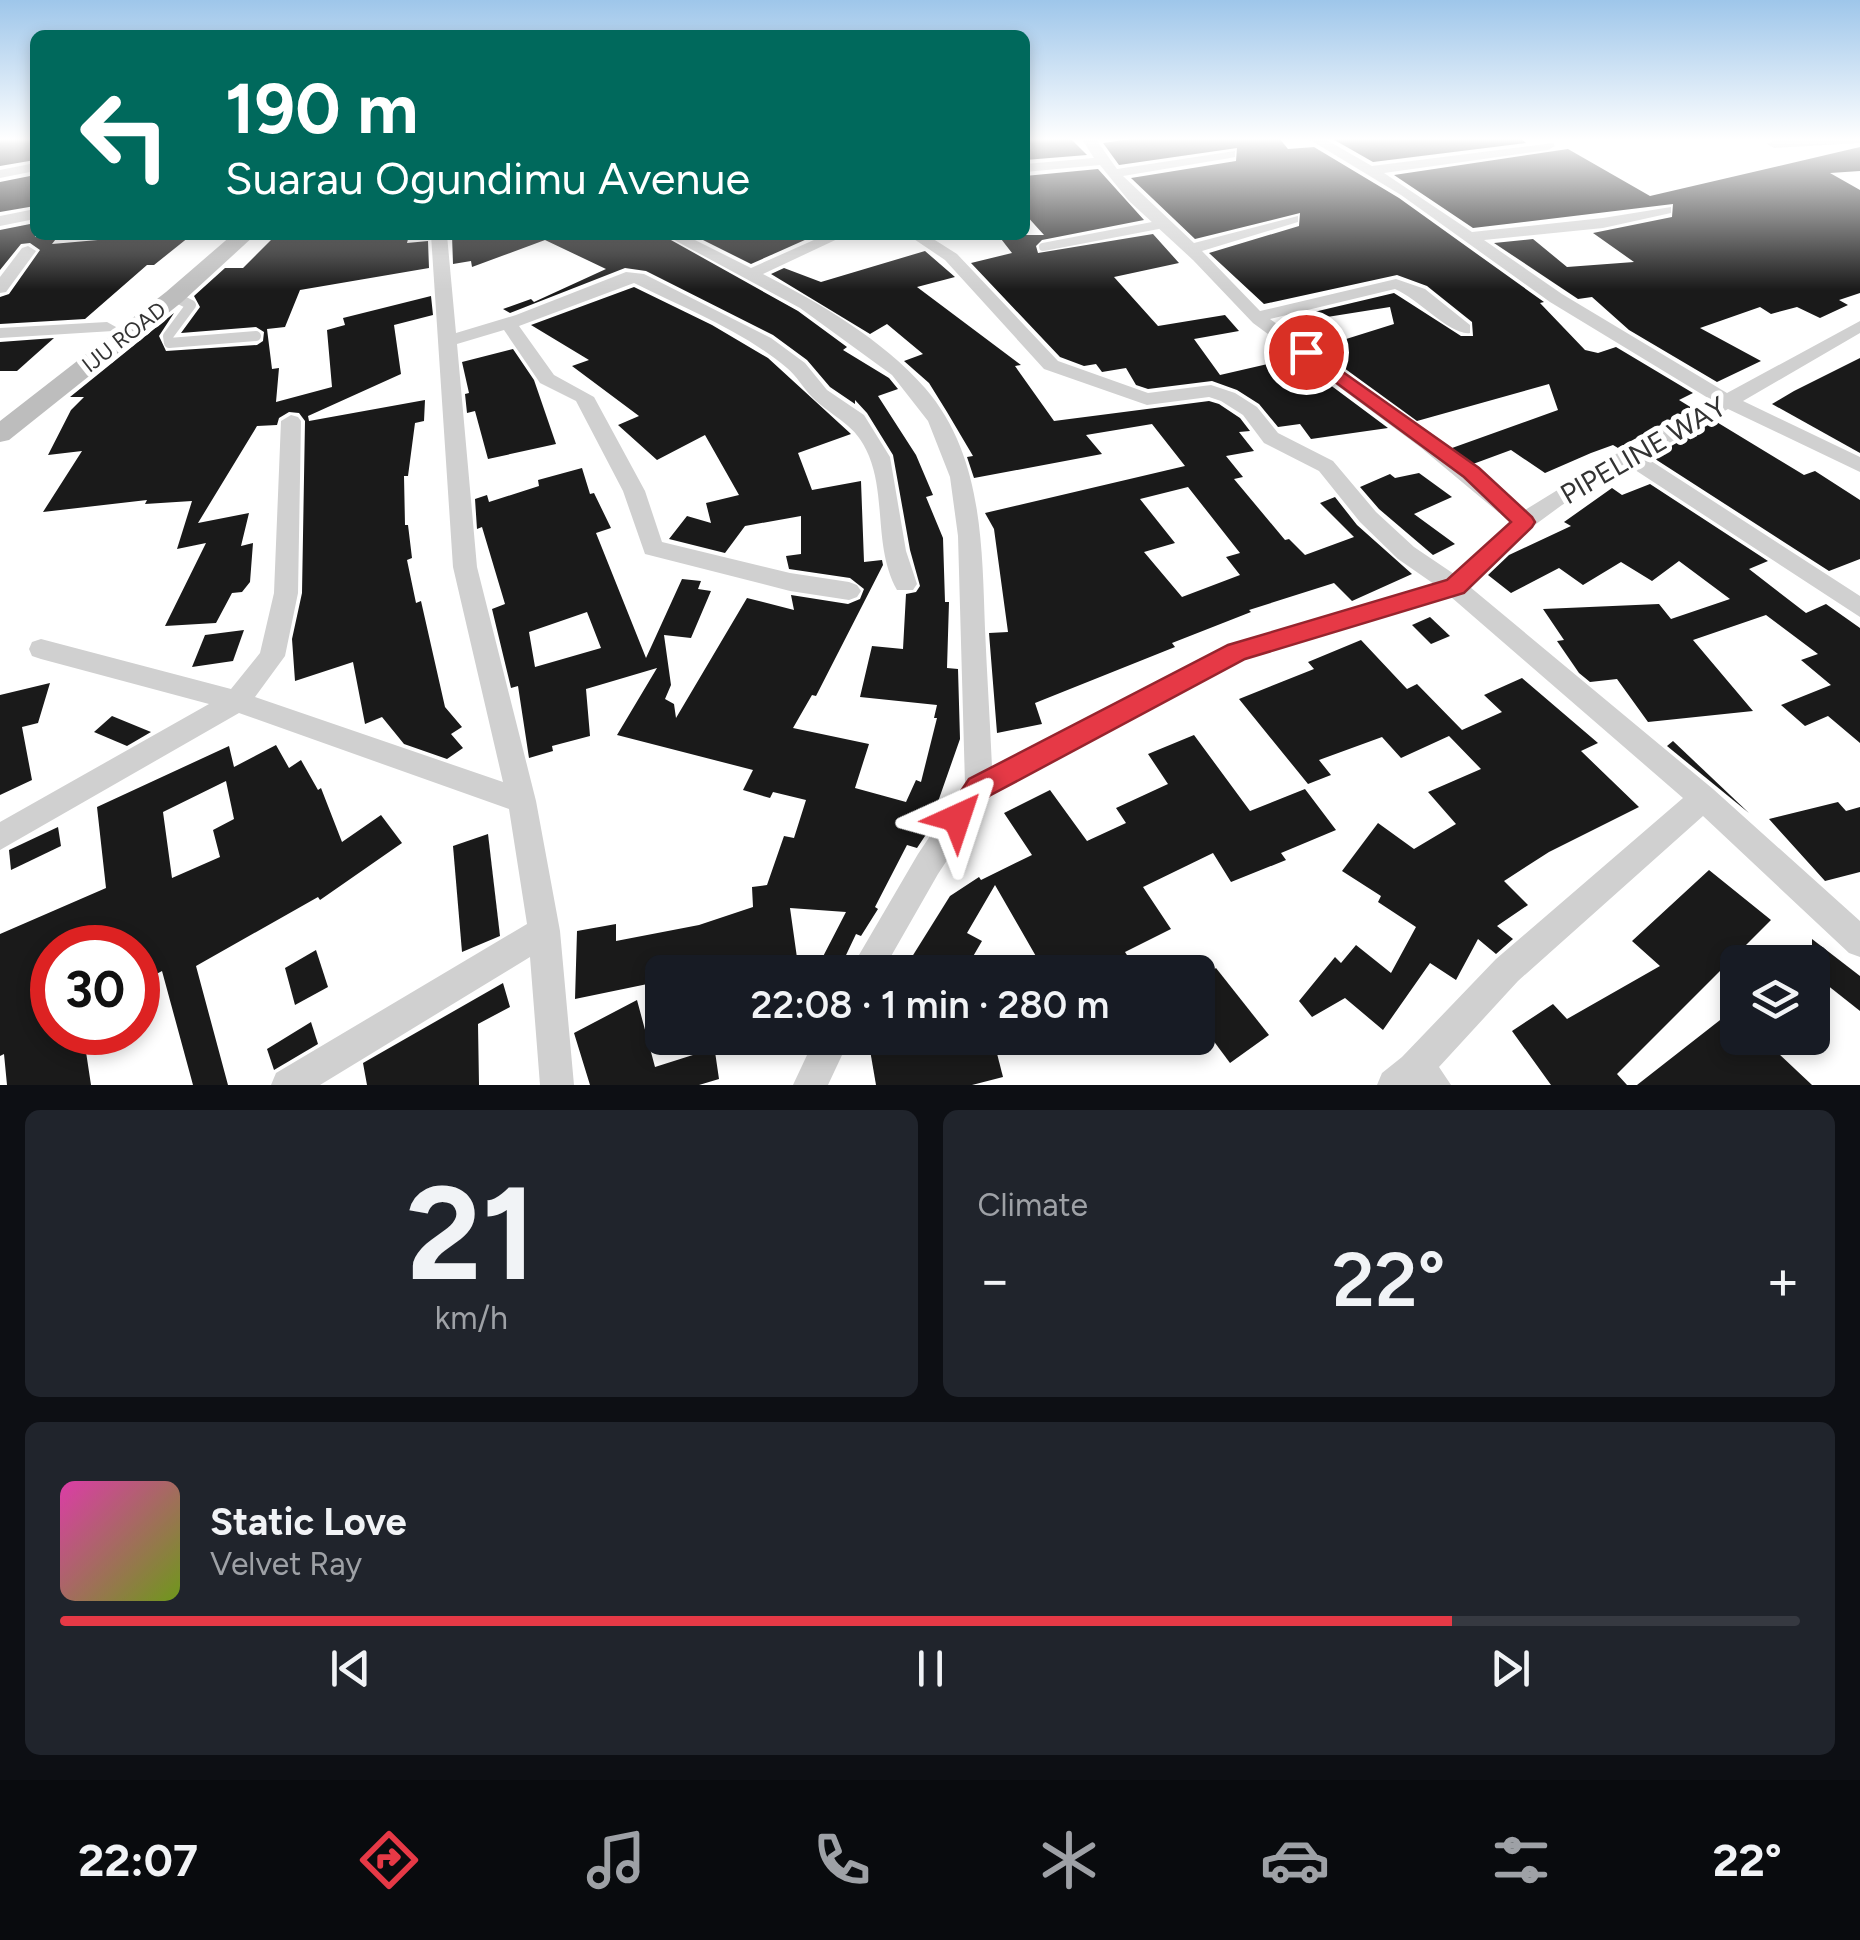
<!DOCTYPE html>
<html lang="en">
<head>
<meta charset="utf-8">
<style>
  body { margin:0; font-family:Figtree,sans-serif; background:#20242c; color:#f1f3f6; height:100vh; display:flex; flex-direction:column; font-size:38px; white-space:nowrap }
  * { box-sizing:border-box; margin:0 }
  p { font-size:32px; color:#9ea1a6 }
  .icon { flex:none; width:55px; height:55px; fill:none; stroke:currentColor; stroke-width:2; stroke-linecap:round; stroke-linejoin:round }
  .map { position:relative; height:1085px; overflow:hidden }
  .panel { display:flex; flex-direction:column; gap:25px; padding:25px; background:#0d0f14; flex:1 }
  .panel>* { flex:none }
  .hud { position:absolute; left:30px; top:30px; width:1000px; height:210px; border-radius:15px; box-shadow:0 5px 15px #0003; background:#00695c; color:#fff; overflow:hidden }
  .buttons { position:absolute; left:1720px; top:945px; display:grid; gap:20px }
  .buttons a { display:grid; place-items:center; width:110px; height:110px; border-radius:15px; background:#171b24; box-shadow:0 5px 15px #0003; font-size:50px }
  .speed { position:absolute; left:30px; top:925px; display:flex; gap:20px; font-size:50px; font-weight:700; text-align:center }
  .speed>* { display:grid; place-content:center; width:130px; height:130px; border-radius:50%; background:#171b24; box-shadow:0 5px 15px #0003; line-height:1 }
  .speed .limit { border:15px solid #d22; background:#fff; color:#111 }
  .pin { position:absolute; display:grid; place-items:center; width:85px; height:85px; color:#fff; margin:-42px; border:5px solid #fff; border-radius:50%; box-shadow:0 2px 10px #0007 }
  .me { position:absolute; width:110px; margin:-55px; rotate:42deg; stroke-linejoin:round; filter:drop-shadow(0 0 8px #0008) }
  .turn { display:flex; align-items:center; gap:35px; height:210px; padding:0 30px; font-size:45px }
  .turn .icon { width:130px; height:130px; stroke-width:2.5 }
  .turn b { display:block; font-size:70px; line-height:85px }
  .big { font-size:75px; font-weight:600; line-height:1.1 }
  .panel .widget { flex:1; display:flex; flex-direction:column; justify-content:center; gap:15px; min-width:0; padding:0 35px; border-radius:15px; background:#20242c }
  .panel .dial { align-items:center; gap:0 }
  .dial b { font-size:130px; line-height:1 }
  .song { display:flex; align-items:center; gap:30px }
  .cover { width:120px; height:120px; border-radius:15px; background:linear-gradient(135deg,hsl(320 70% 55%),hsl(80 70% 35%)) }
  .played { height:10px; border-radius:5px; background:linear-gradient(90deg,#e63946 80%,#363941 80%) }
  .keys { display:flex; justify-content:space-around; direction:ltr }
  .heat { display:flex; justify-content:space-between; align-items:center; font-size:55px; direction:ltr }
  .panel .tiles { flex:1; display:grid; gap:25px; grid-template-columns:1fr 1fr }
  .widget:last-child { grid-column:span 2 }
  .trip { position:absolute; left:645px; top:955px; width:570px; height:100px; border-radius:15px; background:#171b24; box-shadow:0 5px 15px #0003; font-weight:600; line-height:100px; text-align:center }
  .tabs { display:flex; height:160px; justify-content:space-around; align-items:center; background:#090b0e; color:#9ea1a6 }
  .tabs .icon { width:70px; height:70px }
  .tabs .active { color:#e63946 }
  .tabs b { font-size:45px; color:#f1f3f6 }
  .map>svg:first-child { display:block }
</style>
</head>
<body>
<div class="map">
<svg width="1860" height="1085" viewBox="0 0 1860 1085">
  <rect width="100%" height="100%" fill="#fff"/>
  <g fill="#1a1a1a" fill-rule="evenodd">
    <path d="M 0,138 L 35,138 L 35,160 L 0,166 Z"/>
    <path d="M 1025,138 L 1070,138 L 1087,155 L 1025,160 Z"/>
    <path d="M 1137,138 L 1279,138 L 1288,149 L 1314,147 L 1399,198 L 1544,302 L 1540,303 L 1585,350 L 1598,353 L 1616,347 L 1693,393 L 1679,400 L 1692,408 L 1618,448 L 1613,445 L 1591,453 L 1545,473 L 1511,450 L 1473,464 L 1452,448 L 1558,410 L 1549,384 L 1417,421 L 1322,352 L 1332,350 L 1327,345 L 1394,324 L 1390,307 L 1302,321 L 1297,316 L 1394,293 L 1461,336 L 1473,336 L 1472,322 L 1427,286 L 1397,275 L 1264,304 L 1209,253 L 1299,226 L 1300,213 L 1195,239 L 1131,178 L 1236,161 L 1237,148 L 1119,165 L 1103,143 Z"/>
    <path d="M 1331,138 L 1520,138 L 1526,143 L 1373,162 Z"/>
    <path d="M 1860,147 L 1860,171 L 1830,173 L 1860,190 L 1860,293 L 1839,300 L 1848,305 L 1820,318 L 1797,307 L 1771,314 L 1760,307 L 1700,328 L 1761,361 L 1717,382 L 1629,330 L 1592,297 L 1578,299 L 1494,243 L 1533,239 L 1567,267 L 1634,262 L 1593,233 L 1672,217 L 1673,204 L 1473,228 L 1394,175 L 1568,149 L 1650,196 Z"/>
    <path d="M 1098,169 L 1144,220 L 1042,240 L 1036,246 L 1038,253 L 1153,234 L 1179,263 L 1114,277 L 1158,326 L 1225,315 L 1239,331 L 1194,339 L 1220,375 L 1294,358 L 1388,428 L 1311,439 L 1300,424 L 1278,427 L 1259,404 L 1237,390 L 1212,381 L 1148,389 L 1136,385 L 1126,368 L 1102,372 L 1096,364 L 1084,366 L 1060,357 L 971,263 L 1012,253 L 998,235 L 1044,235 L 1025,214 L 1025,176 Z"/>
    <path d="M 35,175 L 35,206 L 0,212 L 0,182 Z"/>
    <path d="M 35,223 L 35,237 L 59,235 L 52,244 L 155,235 L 189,237 L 154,265 L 147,265 L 85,319 L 0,324 L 0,297 L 9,294 L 40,250 L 30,243 L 21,244 L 0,270 L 0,230 Z"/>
    <path d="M 276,235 L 409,235 L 407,243 L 428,241 L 429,268 L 300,290 L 285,327 L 267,329 L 272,369 L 279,368 L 276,402 L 332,387 L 327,330 L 345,325 L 343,318 L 431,296 L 433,315 L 394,325 L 401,374 L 308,416 L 309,421 L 425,400 L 424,421 L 415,423 L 408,476 L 404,476 L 405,525 L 408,525 L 412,558 L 407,560 L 416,603 L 421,601 L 445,707 L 462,727 L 451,734 L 463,748 L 447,759 L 404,744 L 382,717 L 365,724 L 353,662 L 295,681 L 292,639 L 302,593 L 305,421 L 299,413 L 289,412 L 279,418 L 277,425 L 257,426 L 198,523 L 249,513 L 241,546 L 253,543 L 250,582 L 242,592 L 232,593 L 216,623 L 165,626 L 206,543 L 177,549 L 192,501 L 145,504 L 147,500 L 43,512 L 82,451 L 48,455 L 71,410 L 84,397 L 70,397 L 174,313 L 159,336 L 166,351 L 257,345 L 263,341 L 264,332 L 256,327 L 181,333 L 200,307 L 194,296 L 225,268 L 243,268 Z"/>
    <path d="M 452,235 L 662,235 L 798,311 L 847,347 L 843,350 L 889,378 L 898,389 L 878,396 L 916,455 L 933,495 L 926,497 L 943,538 L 945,602 L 949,602 L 947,668 L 958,669 L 960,739 L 927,833 L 917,848 L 907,845 L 875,907 L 878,909 L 861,936 L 856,934 L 838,972 L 815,972 L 846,912 L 790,908 L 799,972 L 662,972 L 662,981 L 575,999 L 577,931 L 616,924 L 616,941 L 699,925 L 753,907 L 752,887 L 767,885 L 784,836 L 794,838 L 806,800 L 773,792 L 770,798 L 743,790 L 753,770 L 617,735 L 657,668 L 586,689 L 590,736 L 552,746 L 553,751 L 529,758 L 518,686 L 511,688 L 492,609 L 505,604 L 482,527 L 477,529 L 475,499 L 487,495 L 489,502 L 539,486 L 538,480 L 582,468 L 590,494 L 594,493 L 611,528 L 596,533 L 646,658 L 682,579 L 701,581 L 698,589 L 711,591 L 691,638 L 664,635 L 671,685 L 665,699 L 674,704 L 676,718 L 747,598 L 794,610 L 791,595 L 848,604 L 860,599 L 864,589 L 850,578 L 789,569 L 786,556 L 801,554 L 801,516 L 745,526 L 725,553 L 669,539 L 687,516 L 711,523 L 706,503 L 739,495 L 705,435 L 657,460 L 618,425 L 639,416 L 572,366 L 589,360 L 531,325 L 634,287 L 712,325 L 768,358 L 851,434 L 798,453 L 812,490 L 861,481 L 864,562 L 882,560 L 883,565 L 816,696 L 812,695 L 793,728 L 869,744 L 855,788 L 906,802 L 916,780 L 921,782 L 937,718 L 934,718 L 937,705 L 860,697 L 872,646 L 903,649 L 906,594 L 916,592 L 920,586 L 910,550 L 893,455 L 867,413 L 855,400 L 855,404 L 830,387 L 807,360 L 773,335 L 646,271 L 625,268 L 510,313 L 503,309 L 531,299 L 534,302 L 606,269 L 545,240 L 472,267 L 471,261 L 453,264 ZM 587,612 L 601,648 L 535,667 L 529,632 Z"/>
    <path d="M 693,235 L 816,235 L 751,264 Z"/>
    <path d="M 925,251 L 955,277 L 917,287 L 1021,365 L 1015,366 L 1054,421 L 1209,401 L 1219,404 L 1240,418 L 1250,431 L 1239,432 L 1254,451 L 1226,456 L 1243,477 L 1234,479 L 1285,540 L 1289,539 L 1305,555 L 1354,537 L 1320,503 L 1335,497 L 1357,525 L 1412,574 L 1352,601 L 1334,583 L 1249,610 L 1251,612 L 1172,643 L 1175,647 L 1035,703 L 1042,724 L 997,733 L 989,633 L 1008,632 L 994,529 L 985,513 L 1185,466 L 1152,424 L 1086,435 L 1102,454 L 974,478 L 967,457 L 973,456 L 947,412 L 929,383 L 904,361 L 923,354 L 887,324 L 870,334 L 771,274 L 784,268 L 821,282 ZM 1188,487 L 1240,553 L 1226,557 L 1240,575 L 1182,597 L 1144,552 L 1175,543 L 1140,499 Z"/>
    <path d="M 54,338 L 17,371 L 0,371 L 0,342 Z"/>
    <path d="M 513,349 L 534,380 L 556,444 L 488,459 L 475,411 L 467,413 L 465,394 L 469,393 L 462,362 Z"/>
    <path d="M 1860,358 L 1860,453 L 1772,404 L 1794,391 Z"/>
    <path d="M 1715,421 L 1804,475 L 1815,471 L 1860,500 L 1860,559 L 1829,571 L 1652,457 Z"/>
    <path d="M 1419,473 L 1452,497 L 1414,514 L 1455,544 L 1433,555 L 1379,509 L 1360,487 L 1390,474 L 1395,478 Z"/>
    <path d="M 1650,484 L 1768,561 L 1749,569 L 1806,613 L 1826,604 L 1860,628 L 1860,743 L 1828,716 L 1805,726 L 1781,705 L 1831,685 L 1801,660 L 1818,654 L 1766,615 L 1693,640 L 1753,711 L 1648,722 L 1617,679 L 1590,682 L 1579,673 L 1557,641 L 1564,640 L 1543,609 L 1659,604 L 1671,619 L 1730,599 L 1679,561 L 1652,581 L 1621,562 L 1583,585 L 1559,568 L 1511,593 L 1488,575 L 1509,555 L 1571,526 L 1564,522 L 1612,488 L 1622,495 Z"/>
    <path d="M 1430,617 L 1450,636 L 1431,644 L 1412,625 Z"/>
    <path d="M 244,630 L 233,661 L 192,667 L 205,635 Z"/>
    <path d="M 1361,640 L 1407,689 L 1417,684 L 1462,730 L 1502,712 L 1484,695 L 1522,678 L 1598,743 L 1581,751 L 1639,807 L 1549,852 L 1504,881 L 1528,905 L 1497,926 L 1513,939 L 1496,954 L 1478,939 L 1456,980 L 1430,963 L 1383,1030 L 1345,998 L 1312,1017 L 1299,1001 L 1335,957 L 1341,963 L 1356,945 L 1391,973 L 1416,927 L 1378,902 L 1381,896 L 1342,871 L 1378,823 L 1414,849 L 1456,824 L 1428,792 L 1481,769 L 1449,736 L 1401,758 L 1382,737 L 1319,760 L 1331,775 L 1308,784 L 1239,699 L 1314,669 L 1308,662 Z"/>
    <path d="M 50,683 L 38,723 L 22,727 L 32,780 L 0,795 L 0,695 Z"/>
    <path d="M 112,716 L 151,732 L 127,746 L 94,732 Z"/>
    <path d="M 1194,735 L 1250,811 L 1305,789 L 1336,830 L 1281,853 L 1286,860 L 1231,882 L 1213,853 L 1143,887 L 1171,929 L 1125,952 L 1138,972 L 1045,972 L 995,885 L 967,933 L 982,941 L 964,972 L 931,972 L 910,960 L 950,896 L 979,877 L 981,880 L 1032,855 L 1004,813 L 1050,790 L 1087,841 L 1126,823 L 1116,808 L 1168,784 L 1148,754 Z"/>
    <path d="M 1673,741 L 1749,813 L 1667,746 Z"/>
    <path d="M 276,745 L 289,768 L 301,760 L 318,790 L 321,788 L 342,842 L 381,815 L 402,843 L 320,900 L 318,897 L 196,966 L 228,1085 L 193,1085 L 162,971 L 138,984 L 138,948 L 52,948 L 52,1032 L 83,1032 L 91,1085 L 7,1085 L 4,1054 L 0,1056 L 0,934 L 106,888 L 97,807 L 229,746 L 234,767 ZM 226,781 L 234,819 L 213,830 L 220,857 L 172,878 L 163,812 Z"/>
    <path d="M 1838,802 L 1846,811 L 1860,807 L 1860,872 L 1825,881 L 1769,819 Z"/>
    <path d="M 58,827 L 61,846 L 11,870 L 9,850 Z"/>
    <path d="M 488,834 L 500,936 L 462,952 L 453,846 Z"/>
    <path d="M 1709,870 L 1771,920 L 1617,1074 L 1627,1085 L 1551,1085 L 1512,1031 L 1553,1004 L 1567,1019 L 1660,966 L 1632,941 Z"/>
    <path d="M 1812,939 L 1860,976 L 1860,1011 L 1812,973 Z"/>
    <path d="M 316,950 L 328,987 L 295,1005 L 285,968 Z"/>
    <path d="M 1216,968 L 1269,1035 L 1230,1063 L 1198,1020 L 1198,981 Z"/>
    <path d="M 503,983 L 510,1007 L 478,1024 L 479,1085 L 367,1085 L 363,1063 Z"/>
    <path d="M 637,1000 L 655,1067 L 696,1054 L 695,1038 L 713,1038 L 719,1079 L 699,1085 L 590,1085 L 574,1033 Z"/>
    <path d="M 1738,1006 L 1738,1038 L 1762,1038 L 1812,1085 L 1637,1085 Z"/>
    <path d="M 311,1022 L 318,1044 L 274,1070 L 267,1049 Z"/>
    <path d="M 921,1038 L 993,1038 L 1003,1077 L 972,1085 L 876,1085 L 870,1050 Z"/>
  </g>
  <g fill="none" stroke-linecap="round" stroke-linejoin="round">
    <g stroke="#d0d0d0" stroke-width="8">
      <path d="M 1043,247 L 1158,225"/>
      <path d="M 174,297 L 180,300"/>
    </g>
    <path stroke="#d0d0d0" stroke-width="10" d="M 175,297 L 191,305 L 168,336 L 169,343 L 256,336"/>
    <g fill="#d0d0d0" fill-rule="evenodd">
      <path d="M 1081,138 L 1095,138 L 1117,169 L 1235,151 L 1235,157 L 1230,158 L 1123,176 L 1194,243 L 1298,216 L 1298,222 L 1202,251 L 1260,311 L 1396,279 L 1425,289 L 1470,325 L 1470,333 C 1451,336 1417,298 1395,289 L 1270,319 L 1434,438 L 1525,510 L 1621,451 L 1713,401 L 1550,302 L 1401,195 L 1307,138 L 1323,138 L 1372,166 L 1553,143 L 1555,146 L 1548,150 L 1384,173 L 1472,232 L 1603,218 L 1671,207 L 1671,213 L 1603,228 L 1484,240 L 1562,294 L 1727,393 L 1860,321 L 1860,333 L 1743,401 L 1860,457 L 1860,472 L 1728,409 L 1645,457 L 1860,596 L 1860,617 L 1629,466 L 1562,505 L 1532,527 L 1470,587 L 1713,789 L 1860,921 L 1860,957 L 1849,953 L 1703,816 L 1518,981 L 1439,1067 L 1451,1085 L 1377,1085 L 1382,1073 L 1402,1057 L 1496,959 L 1683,798 L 1451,597 L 1245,659 L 989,796 L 938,874 L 882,972 L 849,972 L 918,854 L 965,784 L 958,536 L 950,477 L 928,421 L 892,375 L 800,308 L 665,235 L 685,235 L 751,268 L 825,235 L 846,235 L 763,274 C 821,304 882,339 925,388 C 983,455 982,546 985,629 C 987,675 990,721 992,767 L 1228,645 L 1434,584 L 1398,559 L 1360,522 L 1319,471 L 1264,443 L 1243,415 L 1221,401 L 1209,397 L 1147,405 L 1044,369 L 945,260 L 908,235 L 927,235 L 957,254 L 1058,361 L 1148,393 L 1211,385 L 1235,393 L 1257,407 L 1278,433 L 1333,461 L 1376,512 L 1414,547 L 1454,574 L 1510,522 L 1420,447 L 1253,323 L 1193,260 L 1129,201 L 1100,165 L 1025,172 L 1025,164 L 1094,158 Z"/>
      <path d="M 1811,138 L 1860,138 L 1860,143 L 1774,148 L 1767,144 L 1774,140 Z"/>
      <path d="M 35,163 L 35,171 L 0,178 L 0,170 Z"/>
      <path d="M 35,209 L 35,219 L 0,226 L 0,216 Z"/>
      <path d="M 431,235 L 447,235 L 456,333 L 516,315 L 626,272 L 644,274 L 771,338 L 805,363 L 827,390 L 864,415 L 890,457 L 906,551 L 917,584 L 913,590 L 897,590 C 874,549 886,498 869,456 C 856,423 834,419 812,397 C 803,388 797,376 787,368 C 743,331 686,309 634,283 L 519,326 L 554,375 L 594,397 L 645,491 L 662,542 L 790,573 L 849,582 L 857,585 L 861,591 L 857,597 L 849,600 L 790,591 L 645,554 L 623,491 L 576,401 L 540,383 L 504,330 L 457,344 L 477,567 L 536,801 L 560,931 L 574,1085 L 540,1085 L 530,957 L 320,1085 L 271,1085 L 276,1073 L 527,924 L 509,809 L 239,713 L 0,850 L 0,822 L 209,704 L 41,659 L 32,656 L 29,649 L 32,642 L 41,639 L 231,689 L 260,653 L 274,593 L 281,421 L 291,415 L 298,417 L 301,421 L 298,593 L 285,656 L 255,697 L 503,782 L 453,567 Z"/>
      <path d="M 28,246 L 36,251 L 6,292 L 0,293 L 0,277 L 22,248 Z"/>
      <path d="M 107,322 L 116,327 L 113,331 L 0,338 L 0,328 Z"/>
      <path d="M 815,1038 L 850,1038 L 828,1085 L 793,1085 Z"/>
    </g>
    <path fill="#bdbdbd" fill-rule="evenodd" d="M 232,235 L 255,235 L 182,302 L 9,440 L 0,442 L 0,421 L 166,292 Z"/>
  </g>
  <linearGradient id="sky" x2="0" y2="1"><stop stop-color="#9ec6ea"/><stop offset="0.48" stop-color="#fff"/><stop offset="1" stop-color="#fff" stop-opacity="0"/></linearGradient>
  <rect width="1860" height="290" fill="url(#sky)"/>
  <path fill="#e63946" stroke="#96252e" stroke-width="2.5" d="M 1306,346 L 1479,468 L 1532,517 L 1535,522 L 1532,527 L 1464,593 L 1245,659 L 989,796 L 967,827 L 957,831 L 947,827 L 943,818 L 969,779 L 1228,645 L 1447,580 L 1511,522 L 1464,477 L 1300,356 L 1297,352 Z"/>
  <g text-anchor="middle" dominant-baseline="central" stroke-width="10" stroke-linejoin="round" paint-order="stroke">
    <g font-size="22" fill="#333" stroke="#fff">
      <text transform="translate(124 337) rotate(-38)">IJU ROAD</text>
    </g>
    <g font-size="28" fill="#333" stroke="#fff">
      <text transform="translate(1643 450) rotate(-30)">PIPELINE WAY</text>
    </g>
  </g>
</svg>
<div class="buttons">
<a><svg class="icon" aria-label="layers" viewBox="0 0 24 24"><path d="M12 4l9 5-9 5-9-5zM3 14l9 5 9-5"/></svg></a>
</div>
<div class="speed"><div class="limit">30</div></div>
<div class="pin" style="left:1306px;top:352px;background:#d93025"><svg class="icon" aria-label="arrive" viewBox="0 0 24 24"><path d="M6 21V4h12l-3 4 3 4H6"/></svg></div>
<svg class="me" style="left:957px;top:818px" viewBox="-20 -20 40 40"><path d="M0-17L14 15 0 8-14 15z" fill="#e63946" stroke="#fff" stroke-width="4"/></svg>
<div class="trip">22:08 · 1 min · 280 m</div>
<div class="hud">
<div class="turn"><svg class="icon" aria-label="left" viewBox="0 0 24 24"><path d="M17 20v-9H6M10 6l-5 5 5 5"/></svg><div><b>190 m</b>Suarau Ogundimu Avenue</div></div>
</div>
</div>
<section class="panel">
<div class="tiles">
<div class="widget dial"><b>21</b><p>km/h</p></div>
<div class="widget"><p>Climate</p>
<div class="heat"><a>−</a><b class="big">22°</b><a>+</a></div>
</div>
<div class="widget">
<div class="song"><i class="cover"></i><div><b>Static Love</b><p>Velvet Ray</p></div></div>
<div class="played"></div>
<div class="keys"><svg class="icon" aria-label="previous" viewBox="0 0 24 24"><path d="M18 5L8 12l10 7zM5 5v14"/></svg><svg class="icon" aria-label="pause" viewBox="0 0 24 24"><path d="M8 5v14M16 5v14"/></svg><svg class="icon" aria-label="next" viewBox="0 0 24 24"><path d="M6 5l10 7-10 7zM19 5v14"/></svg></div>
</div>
</div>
</section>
<nav class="tabs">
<b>22:07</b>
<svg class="icon active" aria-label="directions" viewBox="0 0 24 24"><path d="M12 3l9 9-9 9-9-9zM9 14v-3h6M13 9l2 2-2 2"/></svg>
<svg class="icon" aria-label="music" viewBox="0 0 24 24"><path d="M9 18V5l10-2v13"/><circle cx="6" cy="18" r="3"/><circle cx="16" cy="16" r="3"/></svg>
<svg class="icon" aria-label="phone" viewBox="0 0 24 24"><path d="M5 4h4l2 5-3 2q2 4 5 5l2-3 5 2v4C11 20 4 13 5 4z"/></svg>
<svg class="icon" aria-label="climate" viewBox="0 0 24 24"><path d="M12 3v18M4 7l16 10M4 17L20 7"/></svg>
<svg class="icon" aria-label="car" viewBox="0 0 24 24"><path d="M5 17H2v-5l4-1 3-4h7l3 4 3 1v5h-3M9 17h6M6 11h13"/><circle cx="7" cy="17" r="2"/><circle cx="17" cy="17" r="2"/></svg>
<svg class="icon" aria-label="filters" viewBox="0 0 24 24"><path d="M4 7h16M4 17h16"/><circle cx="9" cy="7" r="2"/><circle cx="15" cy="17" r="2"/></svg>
<b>22°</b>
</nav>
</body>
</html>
